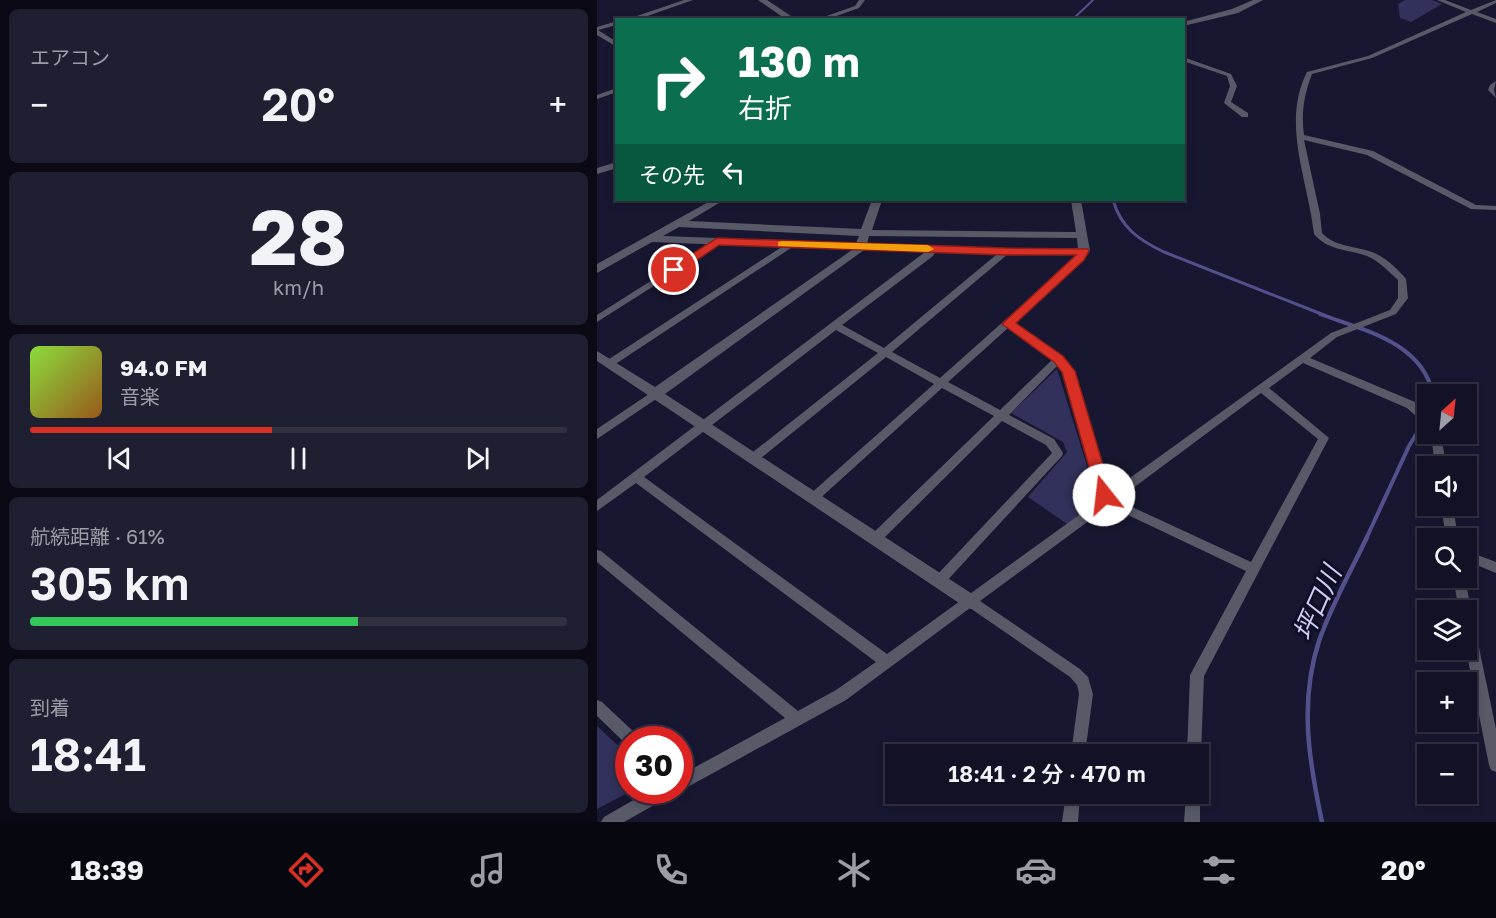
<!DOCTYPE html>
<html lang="ja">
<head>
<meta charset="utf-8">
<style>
  body { margin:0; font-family:"Golos Text","Noto Sans JP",sans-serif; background:#1f1f32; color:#f1f3f6; height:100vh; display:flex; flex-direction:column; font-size:22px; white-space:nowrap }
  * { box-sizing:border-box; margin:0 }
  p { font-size:20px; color:#9c9da7 }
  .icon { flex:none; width:33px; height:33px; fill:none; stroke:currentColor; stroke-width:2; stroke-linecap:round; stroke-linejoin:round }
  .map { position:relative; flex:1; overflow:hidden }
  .side { display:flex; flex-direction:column; gap:9px; padding:9px; background:#0a0914; width:597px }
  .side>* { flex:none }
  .hud { position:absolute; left:18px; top:18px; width:570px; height:183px; border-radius:0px; box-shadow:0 3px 9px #0003,0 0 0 2px #313142; background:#0b6e4f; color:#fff; overflow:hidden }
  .needle { width:39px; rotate:27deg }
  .tools { position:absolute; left:820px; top:384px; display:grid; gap:12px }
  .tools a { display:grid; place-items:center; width:60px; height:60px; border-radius:0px; background:#121125; box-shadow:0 3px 9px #0003,0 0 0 2px #313142; font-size:30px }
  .speed { position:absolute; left:18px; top:726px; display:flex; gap:12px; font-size:30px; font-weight:700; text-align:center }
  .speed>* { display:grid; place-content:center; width:78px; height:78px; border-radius:50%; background:#121125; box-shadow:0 3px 9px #0003,0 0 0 2px #313142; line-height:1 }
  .speed .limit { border:9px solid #d22; background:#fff; color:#111 }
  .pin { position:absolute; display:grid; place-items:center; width:51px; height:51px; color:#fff; margin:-26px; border:3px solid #fff; border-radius:50%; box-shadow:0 2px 6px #0007 }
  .me { position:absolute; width:66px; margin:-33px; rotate:344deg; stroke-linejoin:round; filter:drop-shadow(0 0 4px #0008) }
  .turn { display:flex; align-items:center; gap:21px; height:126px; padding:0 24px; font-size:27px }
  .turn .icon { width:78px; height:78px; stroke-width:2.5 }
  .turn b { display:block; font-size:42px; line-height:51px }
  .then { display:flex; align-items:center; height:57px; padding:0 24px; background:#0003; gap:12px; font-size:22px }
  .big { font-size:45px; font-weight:600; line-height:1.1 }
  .side .widget { flex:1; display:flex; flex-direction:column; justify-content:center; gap:9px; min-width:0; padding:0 21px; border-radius:9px; background:#1f1f32 }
  .side .dial { align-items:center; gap:0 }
  .dial b { font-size:78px; line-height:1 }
  .song { display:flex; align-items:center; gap:18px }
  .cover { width:72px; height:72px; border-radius:9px; background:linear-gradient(135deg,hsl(90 70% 55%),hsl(30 70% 35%)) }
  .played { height:6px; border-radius:3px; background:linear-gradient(90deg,#d93025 45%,#313142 45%) }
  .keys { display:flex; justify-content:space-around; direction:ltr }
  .heat { display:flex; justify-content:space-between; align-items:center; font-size:33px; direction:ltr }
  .charge { height:9px; border-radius:4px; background:linear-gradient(90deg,#34c759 61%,#313142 0) }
  .trip { position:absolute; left:288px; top:744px; width:324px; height:60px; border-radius:0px; background:#121125; box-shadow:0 3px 9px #0003,0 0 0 2px #313142; font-weight:600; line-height:60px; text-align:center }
  .dock { display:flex; height:96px; justify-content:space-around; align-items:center; background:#07070f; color:#9c9da7 }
  .dock .icon { width:42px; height:42px }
  .dock .on { color:#d93025 }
  .dock b { font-size:27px; color:#f1f3f6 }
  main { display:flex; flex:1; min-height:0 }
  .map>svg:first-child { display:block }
</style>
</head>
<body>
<main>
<section class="side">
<div class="widget"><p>エアコン</p>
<div class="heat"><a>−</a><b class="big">20°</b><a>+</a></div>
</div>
<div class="widget dial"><b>28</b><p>km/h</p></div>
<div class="widget">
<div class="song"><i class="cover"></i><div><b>94.0 FM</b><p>音楽</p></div></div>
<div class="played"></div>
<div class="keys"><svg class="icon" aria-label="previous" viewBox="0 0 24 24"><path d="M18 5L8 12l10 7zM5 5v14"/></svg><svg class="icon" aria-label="pause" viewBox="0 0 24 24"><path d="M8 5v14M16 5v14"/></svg><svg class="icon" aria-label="next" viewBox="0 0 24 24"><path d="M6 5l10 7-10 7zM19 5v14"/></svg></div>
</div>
<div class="widget"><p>航続距離 · 61%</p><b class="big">305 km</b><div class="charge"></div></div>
<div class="widget"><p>到着</p><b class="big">18:41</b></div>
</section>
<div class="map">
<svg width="899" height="822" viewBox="0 0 899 822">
  <rect width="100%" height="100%" fill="#181731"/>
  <g fill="#32315b">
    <path d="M 808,0 L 835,0 L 845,4 L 814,22 L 803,18 L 801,4 Z"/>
    <path d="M 460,369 L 498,492 L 495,505 L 470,524 L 431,497 L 470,452 L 466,442 L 414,413 Z"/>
    <path d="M 0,726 L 31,755 L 32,790 L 34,791 L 0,809 Z"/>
  </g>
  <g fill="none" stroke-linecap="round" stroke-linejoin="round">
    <path stroke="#52518c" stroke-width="2" d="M 475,20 L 496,0"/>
    <path stroke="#52518c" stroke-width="3" d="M 516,200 C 524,228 542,240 567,252 L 727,315"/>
    <g stroke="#52518c" stroke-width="4">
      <path d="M 723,314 C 766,330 825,342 836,394"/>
      <path d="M 769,539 L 812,446 L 831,415"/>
    </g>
    <path stroke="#52518c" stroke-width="4.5" d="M 725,822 C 712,761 702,702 722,641 C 734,606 754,571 770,537"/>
    <g fill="#595a68" fill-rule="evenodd">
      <path d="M 87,0 L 96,0 L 39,20 L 28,20 Z"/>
      <path d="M 262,0 L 268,0 L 262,8 L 228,20 L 218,20 L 258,6 Z"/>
      <path d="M 840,0 L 848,0 L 874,10 L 899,0 L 899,3 L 880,12 L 899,19 L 899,23 L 875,14 L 775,58 L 715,74 C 707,95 704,113 707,135 L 776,151 L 879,205 L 899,206 L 899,210 L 874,209 L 770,155 L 707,140 L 723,214 L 725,233 C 738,247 758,246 775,252 C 788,257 801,269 809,279 L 811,298 L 799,314 L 740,337 L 713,358 L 818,402 L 831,414 L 831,424 L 827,423 L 810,408 L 706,363 L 672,388 L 732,438 L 607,676 L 604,754 L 602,759 L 602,754 L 590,754 L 593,675 L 649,571 L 512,506 L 383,601 L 483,669 L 491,677 L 496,694 L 488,754 L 474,754 L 482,694 L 480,685 L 473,677 L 373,608 L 249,700 L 87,789 L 82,791 L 80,790 L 82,790 L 82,776 L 188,718 L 0,562 L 0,550 L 4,551 L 201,711 L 239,690 L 279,662 L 39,483 L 0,511 L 0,500 L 336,246 L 340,249 L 336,256 L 245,325 L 287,348 L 405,250 L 411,250 L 411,254 L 295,352 L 343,378 L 480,256 L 484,249 L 490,249 L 491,251 L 486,260 L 416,323 L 466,357 L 476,371 L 512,493 L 734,333 L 793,310 L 801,298 L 801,280 C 791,271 782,261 770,256 C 751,249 731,251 717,234 C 711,180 684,123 710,72 L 771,56 L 869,12 ZM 411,328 L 456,359 L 403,410 L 351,382 ZM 239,330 L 281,353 L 151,456 L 149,459 L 151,462 L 159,462 L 289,357 L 337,384 L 212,495 L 210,498 L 212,501 L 216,503 L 220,501 L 345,388 L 397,416 L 274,535 L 272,539 L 274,543 L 278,544 L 282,543 L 405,421 L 449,445 L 455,453 L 338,577 L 336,581 L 338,585 L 342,586 L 346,585 L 465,456 L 466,453 L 457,439 L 412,415 L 461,365 L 466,372 L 504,499 L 290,654 L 47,477 ZM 664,393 L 721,439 L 654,562 L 520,500 Z"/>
      <path d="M 20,21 L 20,25 L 1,30 L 20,42 L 20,47 L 0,35 L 0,27 Z"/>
      <path d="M 586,57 L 634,74 L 640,86 L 634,102 L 651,113 L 651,117 L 645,117 L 627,103 L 633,86 L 630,76 L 586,61 Z"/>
      <path d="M 899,81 L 897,90 L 899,98 L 891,90 L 893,85 Z"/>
      <path d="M 20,88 L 20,92 L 0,99 L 0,95 Z"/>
      <path d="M 440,200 L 481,200 L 482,201 L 478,203 L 444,202 Z"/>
      <path d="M 120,239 L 123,240 L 123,244 L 0,322 L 0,315 Z"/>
      <path d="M 194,241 L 197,242 L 197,246 L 17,365 L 9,365 L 8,363 L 9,361 Z"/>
      <path d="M 58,390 L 62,391 L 63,394 L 62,397 L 0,439 L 0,429 Z"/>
      <path d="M 834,434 L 844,434 L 849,466 L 838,466 Z"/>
      <path d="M 844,506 L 856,506 L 861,538 L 849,538 Z"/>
      <path d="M 870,551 L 899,562 L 899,573 L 870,561 Z"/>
      <path d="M 856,578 L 868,578 L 874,610 L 872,614 L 876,619 L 899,729 L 899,772 L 894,770 L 892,765 L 869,650 L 870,610 L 862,610 Z"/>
      <path d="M 0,700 L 5,702 L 40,735 L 42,740 L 32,740 L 32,746 L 30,745 L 0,716 Z"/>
      <path d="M 602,789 L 603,794 L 603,822 L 587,822 L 589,794 L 602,794 Z"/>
      <path d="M 54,790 L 77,790 L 75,795 L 27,822 L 4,822 L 7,817 Z"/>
      <path d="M 469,794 L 483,794 L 481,822 L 465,822 Z"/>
    </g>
    <g fill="#595a68" fill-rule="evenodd">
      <path d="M 161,0 L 170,0 L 200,20 L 190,20 Z"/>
      <path d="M 656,0 L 666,0 L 641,13 L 586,26 L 586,22 L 635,9 Z"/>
      <path d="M 20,162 L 20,168 L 0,174 L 0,168 Z"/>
      <path d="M 115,200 L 127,200 L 92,221 L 264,229 L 275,200 L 285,200 L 275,230 L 479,232 L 474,200 L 484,200 L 493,251 L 491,253 L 408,255 L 267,250 L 68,394 L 380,597 L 382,602 L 380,607 L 374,609 L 368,607 L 0,361 L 0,351 L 58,387 L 255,250 L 55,242 L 0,273 L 0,264 ZM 82,227 L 262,236 L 259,243 L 66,236 ZM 272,236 L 480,238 L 481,248 L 408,249 L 270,244 Z"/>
    </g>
  </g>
  <path fill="#d93025" stroke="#8d1f18" stroke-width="1.5" d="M 120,238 L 408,248 L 491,249 L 492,251 L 487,260 L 419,323 L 466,356 L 478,371 L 515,495 L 513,499 L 502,499 L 500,495 L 465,372 L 457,362 L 405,324 L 479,255 L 408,255 L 122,245 L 81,273 L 73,273 L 73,268 Z"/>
  <path fill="#f59e0b" d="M 185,241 L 331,245 L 337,249 L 331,252 L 181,246 L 181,242 Z"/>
  <g text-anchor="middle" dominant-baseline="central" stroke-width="6" stroke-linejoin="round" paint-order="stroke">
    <g font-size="26" font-style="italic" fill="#cccef2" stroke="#0f0e26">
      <text transform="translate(720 603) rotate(-66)">坪口川</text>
    </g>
  </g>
</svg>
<div class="tools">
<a><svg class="needle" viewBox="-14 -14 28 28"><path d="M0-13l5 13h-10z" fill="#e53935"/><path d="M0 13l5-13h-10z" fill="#9c9da7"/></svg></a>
<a><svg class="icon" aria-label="sound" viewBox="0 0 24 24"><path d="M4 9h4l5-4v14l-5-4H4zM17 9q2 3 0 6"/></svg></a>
<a><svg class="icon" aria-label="search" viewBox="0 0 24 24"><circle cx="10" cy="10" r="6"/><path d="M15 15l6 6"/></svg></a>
<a><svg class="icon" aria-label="layers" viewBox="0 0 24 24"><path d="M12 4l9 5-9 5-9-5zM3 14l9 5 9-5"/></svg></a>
<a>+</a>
<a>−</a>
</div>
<div class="speed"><div class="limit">30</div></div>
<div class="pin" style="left:77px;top:270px;background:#d93025"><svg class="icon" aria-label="arrive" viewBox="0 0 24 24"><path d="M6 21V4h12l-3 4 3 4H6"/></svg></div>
<svg class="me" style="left:507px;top:495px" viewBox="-20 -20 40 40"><circle r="19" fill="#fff"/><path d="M0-13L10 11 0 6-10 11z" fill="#d93025"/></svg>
<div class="trip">18:41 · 2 分 · 470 m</div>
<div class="hud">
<div class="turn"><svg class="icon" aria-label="right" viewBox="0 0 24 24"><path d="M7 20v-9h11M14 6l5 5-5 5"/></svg><div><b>130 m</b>右折</div></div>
<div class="then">その先<svg class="icon" aria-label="left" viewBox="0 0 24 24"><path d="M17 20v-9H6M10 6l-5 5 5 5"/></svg></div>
</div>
</div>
</main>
<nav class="dock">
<b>18:39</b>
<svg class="icon on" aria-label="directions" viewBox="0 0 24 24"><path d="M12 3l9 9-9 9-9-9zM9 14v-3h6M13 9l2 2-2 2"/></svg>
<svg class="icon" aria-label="music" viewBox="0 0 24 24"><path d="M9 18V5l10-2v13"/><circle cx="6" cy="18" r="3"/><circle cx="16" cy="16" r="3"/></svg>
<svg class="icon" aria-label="phone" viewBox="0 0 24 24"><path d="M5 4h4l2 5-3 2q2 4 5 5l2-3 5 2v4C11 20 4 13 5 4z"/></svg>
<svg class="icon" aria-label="climate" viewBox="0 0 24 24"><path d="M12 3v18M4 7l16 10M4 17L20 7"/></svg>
<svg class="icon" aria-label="car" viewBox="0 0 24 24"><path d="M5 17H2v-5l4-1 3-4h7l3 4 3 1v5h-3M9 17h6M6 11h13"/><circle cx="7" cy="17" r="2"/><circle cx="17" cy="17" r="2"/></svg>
<svg class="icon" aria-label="filters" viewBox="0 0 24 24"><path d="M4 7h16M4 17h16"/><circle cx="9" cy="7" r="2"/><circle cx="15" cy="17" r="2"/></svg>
<b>20°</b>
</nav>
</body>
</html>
